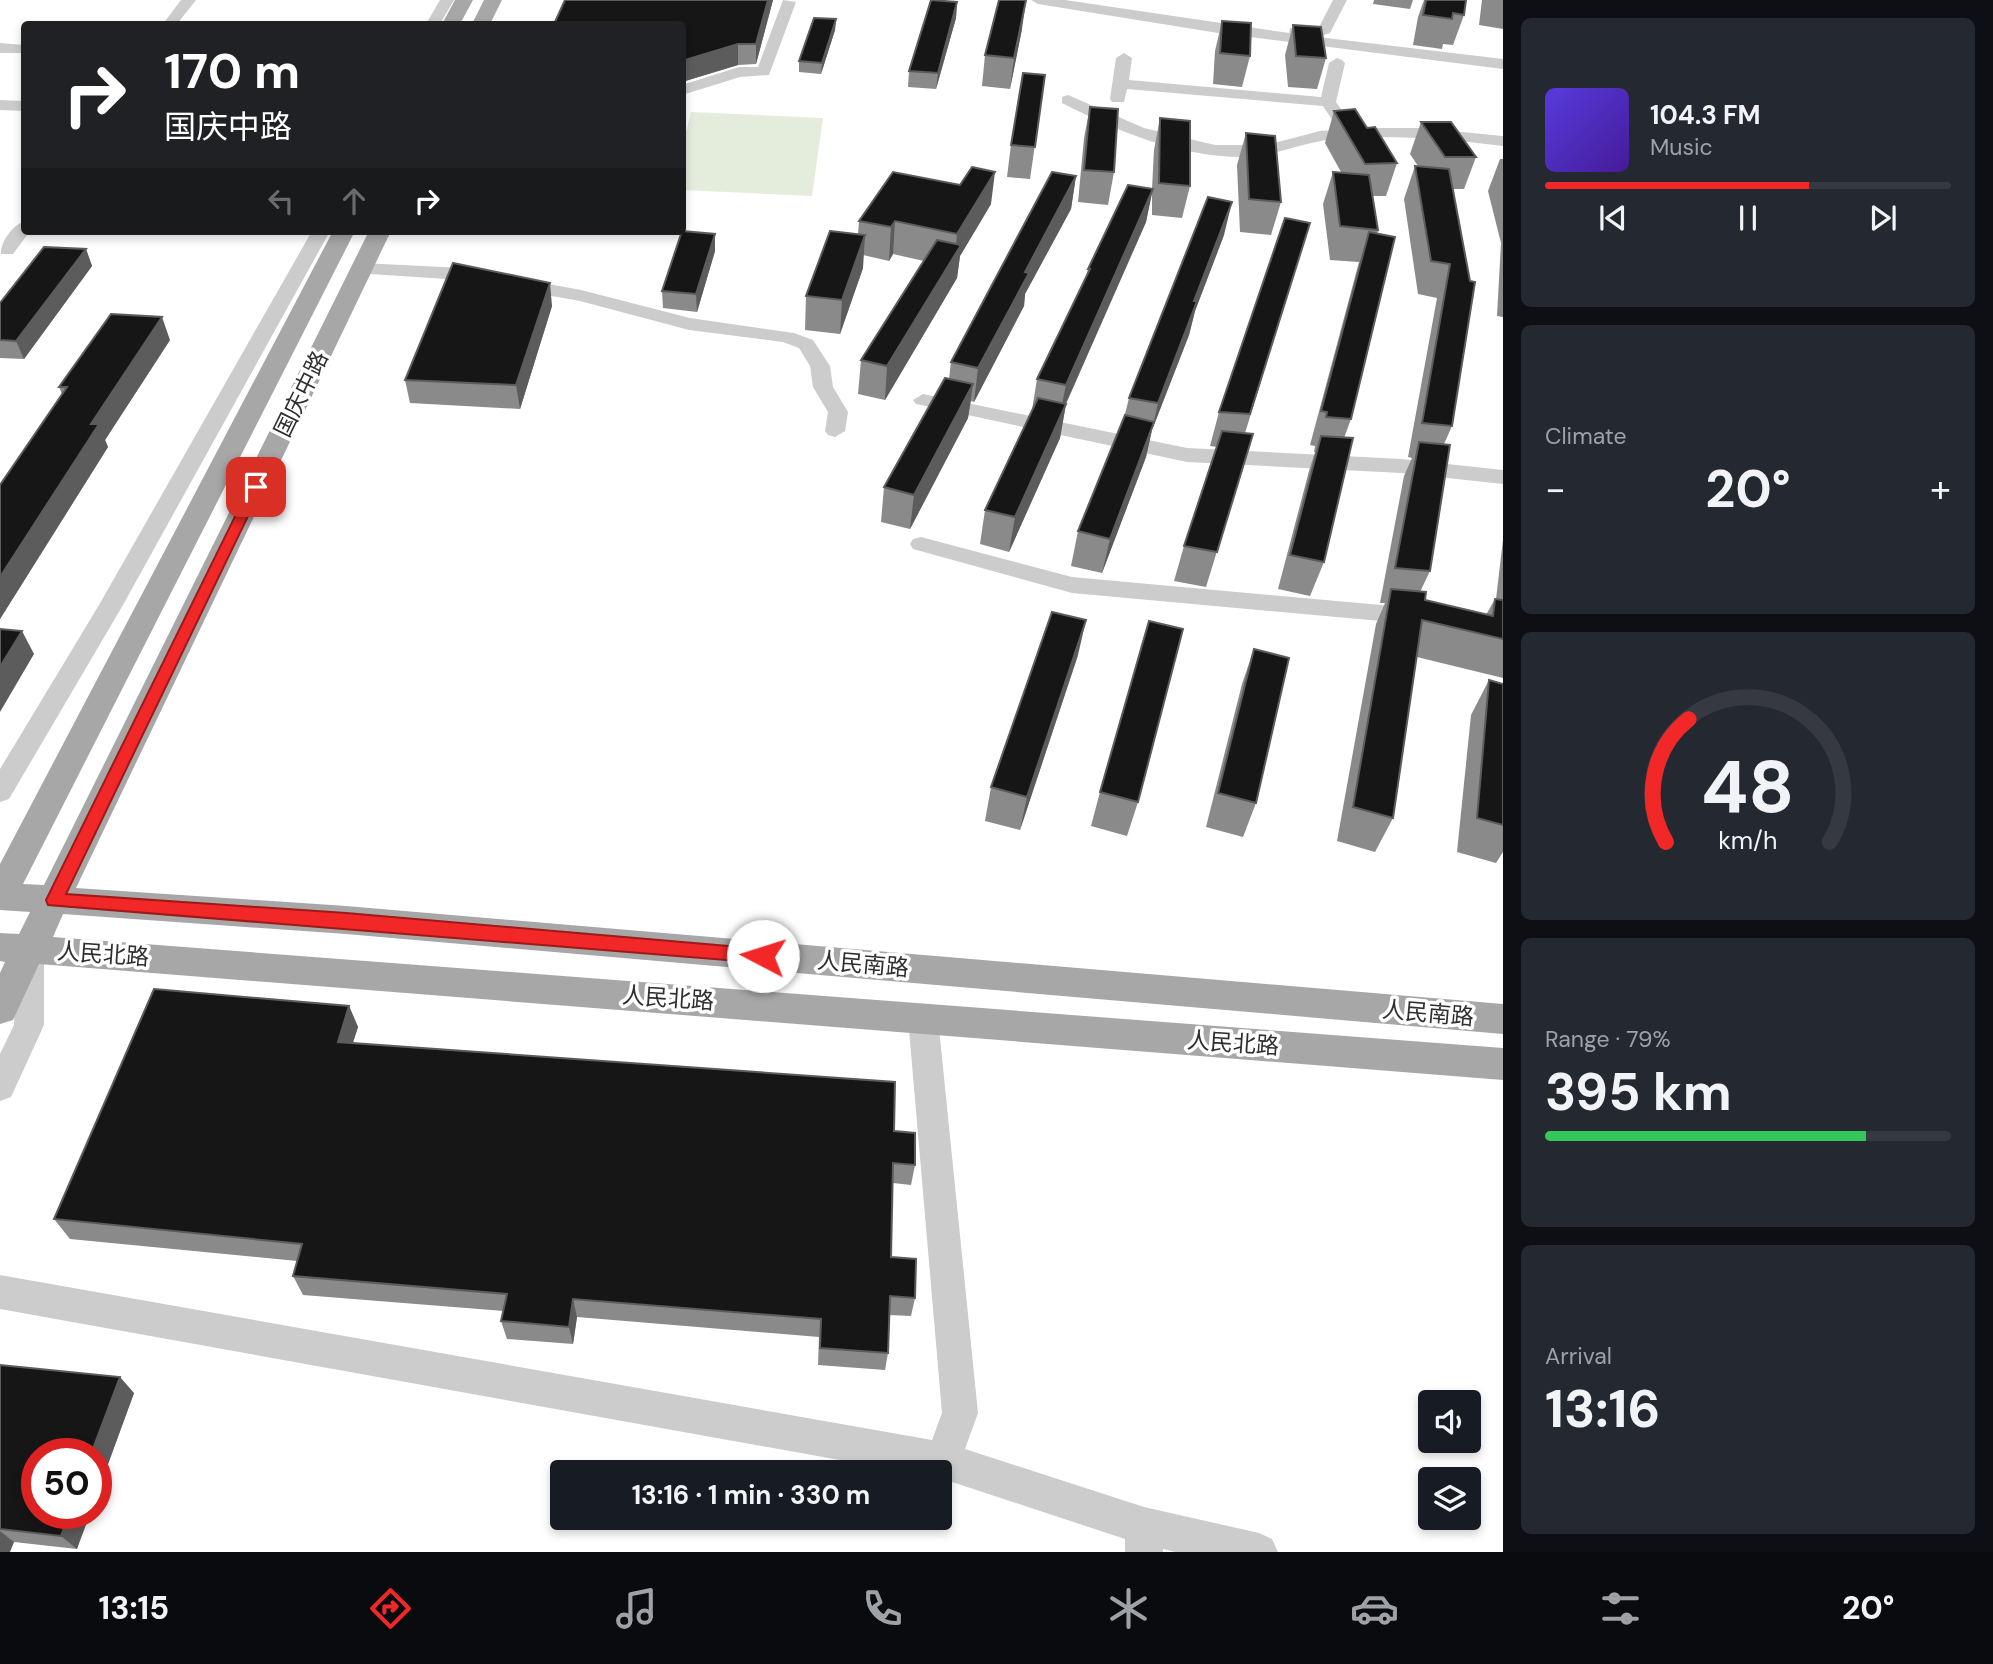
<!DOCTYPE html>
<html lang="en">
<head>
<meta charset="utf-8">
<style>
  body { margin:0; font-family:"DM Sans","Noto Sans SC",sans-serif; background:#242831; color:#f1f3f6; height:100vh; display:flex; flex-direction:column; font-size:26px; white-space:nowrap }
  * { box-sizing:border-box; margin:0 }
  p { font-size:23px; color:#9ea1a6 }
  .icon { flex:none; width:38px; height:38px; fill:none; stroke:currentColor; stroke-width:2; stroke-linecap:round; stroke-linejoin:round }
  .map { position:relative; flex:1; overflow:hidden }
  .side { display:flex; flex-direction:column; gap:18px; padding:18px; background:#0d0f14; width:490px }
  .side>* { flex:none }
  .top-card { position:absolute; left:21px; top:21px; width:665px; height:214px; border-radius:7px; box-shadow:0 4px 10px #0003; background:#202124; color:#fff; overflow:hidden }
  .fabs { position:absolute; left:1418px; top:1390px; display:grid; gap:14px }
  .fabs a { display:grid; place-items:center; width:63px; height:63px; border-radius:7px; background:#171b24; box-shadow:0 4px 10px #0003; font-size:35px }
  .speed { position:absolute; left:21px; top:1438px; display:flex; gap:14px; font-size:35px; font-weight:700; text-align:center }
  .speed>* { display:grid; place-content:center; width:91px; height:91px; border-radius:50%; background:#171b24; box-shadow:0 4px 10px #0003; line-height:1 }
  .speed .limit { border:10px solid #d22; background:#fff; color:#111 }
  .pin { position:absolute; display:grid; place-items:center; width:60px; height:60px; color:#fff; margin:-30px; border-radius:14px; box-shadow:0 4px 10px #0006 }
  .me { position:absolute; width:77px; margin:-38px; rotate:275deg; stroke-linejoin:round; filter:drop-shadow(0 0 5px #0008) }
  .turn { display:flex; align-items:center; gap:24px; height:147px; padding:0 28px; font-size:32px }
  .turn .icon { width:91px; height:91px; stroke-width:2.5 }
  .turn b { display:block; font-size:49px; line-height:60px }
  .lanes { display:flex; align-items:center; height:66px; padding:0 28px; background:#0003; justify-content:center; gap:35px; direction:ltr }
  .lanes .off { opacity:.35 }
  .big { font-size:52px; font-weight:700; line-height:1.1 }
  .side .tile { flex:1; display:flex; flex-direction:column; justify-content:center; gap:10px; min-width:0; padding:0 24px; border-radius:10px; background:#242831 }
  .side .dial { align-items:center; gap:0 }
  .dial svg { height:182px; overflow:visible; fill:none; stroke:#363941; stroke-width:7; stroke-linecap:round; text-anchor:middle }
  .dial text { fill:#f1f3f6; stroke:none }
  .song { display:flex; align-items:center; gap:21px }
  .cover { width:84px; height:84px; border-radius:10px; background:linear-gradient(135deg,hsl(250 70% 55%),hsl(260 70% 35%)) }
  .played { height:7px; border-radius:4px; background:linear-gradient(90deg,#f12827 65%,#363941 65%) }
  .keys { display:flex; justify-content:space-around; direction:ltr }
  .heat { display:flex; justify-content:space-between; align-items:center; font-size:38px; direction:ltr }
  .charge { height:10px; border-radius:5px; background:linear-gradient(90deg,#34c759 79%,#363941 0) }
  .trip { position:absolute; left:550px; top:1460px; width:402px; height:70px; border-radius:7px; background:#171b24; box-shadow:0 4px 10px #0003; font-weight:700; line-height:70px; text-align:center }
  .menu { display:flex; height:112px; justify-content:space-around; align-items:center; background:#090b0e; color:#9ea1a6 }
  .menu .icon { width:49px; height:49px }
  .menu .current { color:#f12827 }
  .menu b { font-size:32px; color:#f1f3f6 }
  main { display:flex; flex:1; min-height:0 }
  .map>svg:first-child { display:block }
</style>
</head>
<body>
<main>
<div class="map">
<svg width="1503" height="1552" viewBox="0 0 1503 1552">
  <rect width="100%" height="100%" fill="#fff"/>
  <path fill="#e4eddc" d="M 691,112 L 823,118 L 812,196 L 683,190 L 683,145 Z"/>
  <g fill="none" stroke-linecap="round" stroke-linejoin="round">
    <g fill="#ccc" fill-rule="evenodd">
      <path d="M 181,0 L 196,0 L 177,24 L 163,24 Z"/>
      <path d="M 440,0 L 454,0 L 440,24 L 426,24 Z"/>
      <path d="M 783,0 L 796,2 L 769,75 L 740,77 L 682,95 L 682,85 L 739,67 L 758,67 Z"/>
      <path d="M 1031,0 L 1065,0 L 1289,33 L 1290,28 L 1319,27 L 1333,0 L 1347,0 L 1330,33 L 1318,37 L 1503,59 L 1503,69 L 1218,33 L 1038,4 Z"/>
      <path d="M 0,43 L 24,45 L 24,53 L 0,53 Z"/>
      <path d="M 1124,53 L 1132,58 L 1129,80 L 1321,97 L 1329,63 L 1337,58 L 1342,60 L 1345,63 L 1336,102 L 1345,115 L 1337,120 L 1331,118 L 1323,106 L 1127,89 L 1124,102 L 1112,102 L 1110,99 L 1116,58 Z"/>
      <path d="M 1068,95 L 1144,128 L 1215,145 L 1266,145 L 1320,131 L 1360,128 L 1421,128 L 1503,136 L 1503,146 C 1447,139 1390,134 1333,139 C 1301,143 1272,157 1239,157 C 1177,156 1117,131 1062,103 L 1062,97 Z"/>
      <path d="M 0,100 L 24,101 L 24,111 L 0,110 Z"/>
      <path d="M 24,222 L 24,231 L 30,231 L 13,254 L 1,254 C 0,243 13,224 24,222 Z"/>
      <path d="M 312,231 L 330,231 L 123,605 L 9,799 L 0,802 L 0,769 L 99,605 Z"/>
      <path d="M 362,263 L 462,268 L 581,290 L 690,318 L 794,333 L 813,340 L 830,366 L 833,387 L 848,412 L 845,431 L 835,437 L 828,435 L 825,431 L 828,412 L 813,387 L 810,366 L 799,348 L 783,342 L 689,330 L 580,301 L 462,280 L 355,273 L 353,269 Z"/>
      <path d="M 923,394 L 1187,448 L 1401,459 L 1503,470 L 1503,484 L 1401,473 L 1187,462 L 916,404 L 913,400 Z"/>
      <path d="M 921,537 L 1072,577 L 1414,608 L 1422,610 L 1426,616 L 1422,622 L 1414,624 L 1072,593 L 913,549 L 910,544 L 913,539 Z"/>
      <path d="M 30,937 L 40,941 L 44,949 L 44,1025 L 11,1097 L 0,1101 L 0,1054 L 14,1025 L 16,949 L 20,941 Z"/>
      <path d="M 923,1005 L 934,1009 L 938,1018 L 978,1413 L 965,1449 L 1144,1507 L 1259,1533 L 1272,1539 L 1278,1552 L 1175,1552 L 1163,1549 L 1163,1552 L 1125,1552 L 1125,1539 L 940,1478 L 940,1472 L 906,1472 L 0,1309 L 0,1275 L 932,1440 L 942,1413 L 908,1018 L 912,1009 Z"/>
    </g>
    <g fill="#a7a7a7" fill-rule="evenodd">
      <path d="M 455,0 L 473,0 L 460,24 L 442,24 Z"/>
      <path d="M 484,0 L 502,0 L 490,24 L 472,24 Z"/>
      <path d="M 333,231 L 355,231 L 23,884 L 44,885 L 369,231 L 391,231 L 76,888 L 346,906 L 1503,1004 L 1503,1034 L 346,934 L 63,914 L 53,937 L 1503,1048 L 1503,1080 L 39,964 L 13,1020 L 0,1024 L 0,973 L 5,962 L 0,961 L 0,933 L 19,934 L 30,912 L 0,910 L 0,864 Z"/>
    </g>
  </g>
  <g fill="#8a8a8a">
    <path d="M 773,0 L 756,64 L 738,65 L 682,82 L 682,24 Z"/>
    <path d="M 1374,0 L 1413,0 L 1410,9 L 1373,4 Z"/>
    <path d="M 1424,0 L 1466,0 L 1464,15 L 1453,45 L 1443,44 L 1442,49 L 1413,45 L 1418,17 Z"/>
    <path d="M 1482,0 L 1503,0 L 1503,29 L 1479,25 Z"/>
    <path d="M 957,2 L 956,18 L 936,89 L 908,87 L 909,71 Z"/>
    <path d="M 836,19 L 835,30 L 821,74 L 799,72 L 799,61 Z"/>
    <path d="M 1222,21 L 1250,56 L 1242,87 L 1213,84 L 1215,51 Z"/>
    <path d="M 1293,25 L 1326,58 L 1317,89 L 1288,87 L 1285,55 Z"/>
    <path d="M 1022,29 L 1010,89 L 982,86 L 985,55 Z"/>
    <path d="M 1045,75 L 1030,179 L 1007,177 L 1011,145 Z"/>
    <path d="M 1090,107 L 1114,172 L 1108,205 L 1078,202 L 1084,138 Z"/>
    <path d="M 1334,111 L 1367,128 L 1397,163 L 1386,196 L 1372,196 L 1378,230 L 1351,419 L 1344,438 L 1324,562 L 1310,596 L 1278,589 L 1309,471 L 1315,452 L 1314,452 L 1315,446 L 1310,445 L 1359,262 L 1330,260 L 1323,204 L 1333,172 L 1341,172 L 1325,143 Z"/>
    <path d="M 1160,118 L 1190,186 L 1182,218 L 1152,215 L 1152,190 L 1146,222 L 1066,404 L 1060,438 L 1009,552 L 980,544 L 985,510 L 1032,410 L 1037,379 L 1086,280 L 1088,269 L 1152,189 L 1154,150 Z"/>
    <path d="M 1421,122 L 1476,157 L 1464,189 L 1453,189 L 1452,426 L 1444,444 L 1430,571 L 1420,592 L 1425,600 L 1486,615 L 1495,599 L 1496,599 L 1503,540 L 1503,678 L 1417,657 L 1393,818 L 1375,852 L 1337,841 L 1376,624 L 1385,603 L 1380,603 L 1404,476 L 1412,458 L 1408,457 L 1437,298 L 1418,294 L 1404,199 L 1415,166 L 1418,166 L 1410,154 Z"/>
    <path d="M 1246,133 L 1281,202 L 1271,235 L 1240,232 L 1237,165 Z"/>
    <path d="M 1500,159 L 1503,159 L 1503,317 L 1497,316 L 1501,243 L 1488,191 Z"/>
    <path d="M 1076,176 L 1071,209 L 1025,294 L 1024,306 L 974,402 L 971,401 L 968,418 L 910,529 L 881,522 L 884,487 L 949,379 L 951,362 Z"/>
    <path d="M 991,204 L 960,256 L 957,278 L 885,400 L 858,394 L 861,360 L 924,261 L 893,254 L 889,261 L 863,255 L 863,268 L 840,334 L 805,330 L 806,296 L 858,234 L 859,221 Z"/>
    <path d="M 1310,223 L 1245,433 L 1253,434 L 1206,587 L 1174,581 L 1184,546 L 1217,447 L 1210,446 L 1219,412 Z"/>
    <path d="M 1224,235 L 1195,311 L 1189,335 L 1152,430 L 1146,457 L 1102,573 L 1071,566 L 1078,531 L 1124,418 L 1129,398 Z"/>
    <path d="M 86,249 L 92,266 L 24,359 L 0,358 L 0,303 Z"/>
    <path d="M 715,251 L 697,312 L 663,308 L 662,291 Z"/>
    <path d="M 552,306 L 520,409 L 410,403 L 405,380 Z"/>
    <path d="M 170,340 L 105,440 L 108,447 L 0,619 L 0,485 L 62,394 L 59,387 Z"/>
    <path d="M 1254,649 L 1256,803 L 1243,837 L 1206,827 L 1242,684 Z"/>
    <path d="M 1078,655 L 1020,830 L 985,821 L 991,787 Z"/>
    <path d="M 1489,680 L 1503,684 L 1503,852 L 1496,863 L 1457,852 L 1471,715 Z"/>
    <path d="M 1100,792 L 1138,802 L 1127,836 L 1091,826 Z"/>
    <path d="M 349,1006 L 358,1027 L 353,1043 L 894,1131 L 915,1165 L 911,1185 L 893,1183 L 891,1257 L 915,1298 L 911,1316 L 889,1315 L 888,1353 L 885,1370 L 818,1365 L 819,1337 L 577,1317 L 573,1344 L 507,1339 L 501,1321 L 504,1311 L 303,1295 L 293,1276 L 297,1261 L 70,1239 L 54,1219 Z"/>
    <path d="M 0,1365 L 134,1393 L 96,1497 L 96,1454 L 77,1549 L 14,1542 L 0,1552 Z"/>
  </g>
  <g fill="#5c5c5c">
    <path d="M 768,0 L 773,0 L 756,64 L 756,44 Z"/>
    <path d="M 1026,0 L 1022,29 L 1010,89 L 1014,58 Z"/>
    <path d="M 957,2 L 956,18 L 936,89 L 938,73 Z"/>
    <path d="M 836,19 L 835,30 L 821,74 L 822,63 Z"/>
    <path d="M 738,44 L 738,65 L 682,82 L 682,61 Z"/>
    <path d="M 995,172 L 991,204 L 960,256 L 957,278 L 885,400 L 887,366 L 955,256 L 957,234 Z"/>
    <path d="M 1076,176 L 1071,209 L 1025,294 L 1024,306 L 974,402 L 978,368 L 1025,272 Z"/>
    <path d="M 1153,189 L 1146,222 L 1059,419 L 1066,385 Z"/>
    <path d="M 1232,202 L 1224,235 L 1195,311 L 1189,335 L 1152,430 L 1146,457 L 1102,573 L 1110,539 L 1152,430 L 1158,403 L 1194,301 Z"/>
    <path d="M 895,221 L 893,254 L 889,261 L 891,227 Z"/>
    <path d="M 715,234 L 715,251 L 697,312 L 696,294 Z"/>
    <path d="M 865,235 L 863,268 L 840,334 L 842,300 Z"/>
    <path d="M 86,249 L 92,266 L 24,359 L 16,341 Z"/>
    <path d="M 550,283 L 552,306 L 520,409 L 516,385 Z"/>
    <path d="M 162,317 L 170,340 L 105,440 L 108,447 L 0,619 L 0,577 L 91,424 Z"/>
    <path d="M 973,384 L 968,418 L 910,529 L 914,495 Z"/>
    <path d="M 1066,404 L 1060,438 L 1009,552 L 1015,517 Z"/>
    <path d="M 1086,620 L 1078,655 L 1020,830 L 1027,797 Z"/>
    <path d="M 22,631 L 34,654 L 0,712 L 0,667 Z"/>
    <path d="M 349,1006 L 358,1027 L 346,1063 L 338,1042 Z"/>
    <path d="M 573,1299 L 577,1317 L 573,1344 L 569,1327 Z"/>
    <path d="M 120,1377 L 134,1393 L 96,1497 L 96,1454 L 91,1454 Z"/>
    <path d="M 69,1514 L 90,1514 L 77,1549 L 61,1536 Z"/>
    <path d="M 0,1531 L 14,1542 L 10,1552 L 0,1552 Z"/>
  </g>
  <g fill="#161616" stroke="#5c5c5c" stroke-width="2">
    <path d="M 565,0 L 768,0 L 756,44 L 738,44 L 682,61 L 682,24 L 554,24 Z"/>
    <path d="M 931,0 L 957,2 L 938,73 L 909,71 Z"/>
    <path d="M 999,0 L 1026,0 L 1014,58 L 985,55 Z"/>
    <path d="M 1426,0 L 1466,0 L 1464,15 L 1453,13 L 1452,19 L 1423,15 Z"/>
    <path d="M 814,18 L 836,19 L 822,63 L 799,61 Z"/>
    <path d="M 1222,21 L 1251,23 L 1250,56 L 1220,53 Z"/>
    <path d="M 1293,25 L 1321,27 L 1326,58 L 1296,56 Z"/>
    <path d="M 1023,73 L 1045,75 L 1035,147 L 1011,145 Z"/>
    <path d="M 1090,107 L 1118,109 L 1114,172 L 1084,170 Z"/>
    <path d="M 1355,109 L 1367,128 L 1375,127 L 1397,163 L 1365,164 L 1334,111 Z"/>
    <path d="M 1160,118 L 1190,121 L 1190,186 L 1159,183 Z"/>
    <path d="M 1421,122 L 1451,122 L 1476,157 L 1445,157 Z"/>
    <path d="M 1246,133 L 1275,136 L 1281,202 L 1249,199 Z"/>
    <path d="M 1415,166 L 1449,169 L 1470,281 L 1475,282 L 1452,426 L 1422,423 L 1450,264 L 1431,261 Z"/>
    <path d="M 972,167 L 995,172 L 957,234 L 895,221 L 891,227 L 859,221 L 893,172 L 960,185 Z"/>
    <path d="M 1052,172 L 1076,176 L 1025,272 L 1029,273 L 978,368 L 951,362 Z"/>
    <path d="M 1333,172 L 1369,175 L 1378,230 L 1340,226 Z"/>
    <path d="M 1128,185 L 1153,189 L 1066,385 L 1037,379 L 1090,269 L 1088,269 Z"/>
    <path d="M 1208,197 L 1232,202 L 1194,301 L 1197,301 L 1158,403 L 1129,398 Z"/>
    <path d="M 1285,218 L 1310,223 L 1250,414 L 1219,412 Z"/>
    <path d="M 682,231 L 715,234 L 696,294 L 662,291 Z"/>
    <path d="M 830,231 L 865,235 L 842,300 L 806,296 Z"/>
    <path d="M 1369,232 L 1395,237 L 1351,419 L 1326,417 L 1327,412 L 1321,411 Z"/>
    <path d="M 937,240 L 961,245 L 887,366 L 861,360 Z"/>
    <path d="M 44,247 L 86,249 L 16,341 L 0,340 L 0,303 Z"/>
    <path d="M 453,263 L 550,283 L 516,385 L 405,380 Z"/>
    <path d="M 111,314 L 162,317 L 91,424 L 99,424 L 0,577 L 0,485 L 67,387 L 59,387 Z"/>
    <path d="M 945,378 L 973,384 L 914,495 L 884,487 Z"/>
    <path d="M 1038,398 L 1066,404 L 1015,517 L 985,510 Z"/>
    <path d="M 1125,415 L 1154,422 L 1110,539 L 1078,531 Z"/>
    <path d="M 1222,431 L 1253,434 L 1217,552 L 1184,546 Z"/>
    <path d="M 1321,436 L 1353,438 L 1324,562 L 1290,555 Z"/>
    <path d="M 1419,442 L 1450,445 L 1430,571 L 1395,568 Z"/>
    <path d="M 1391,589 L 1426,592 L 1425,600 L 1493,616 L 1495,599 L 1503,600 L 1503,639 L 1422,620 L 1393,818 L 1353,807 Z"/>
    <path d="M 1052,612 L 1086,620 L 1027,797 L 991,787 Z"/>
    <path d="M 1149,621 L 1183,629 L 1138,802 L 1100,792 Z"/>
    <path d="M 0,629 L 22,631 L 0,667 Z"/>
    <path d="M 1254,649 L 1289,658 L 1256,803 L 1218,793 Z"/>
    <path d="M 1489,680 L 1503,684 L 1503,825 L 1477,818 Z"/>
    <path d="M 154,989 L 349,1006 L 338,1042 L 895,1082 L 894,1131 L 915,1133 L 915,1165 L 893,1163 L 891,1257 L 916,1259 L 915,1298 L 890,1296 L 888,1353 L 820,1348 L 821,1319 L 573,1299 L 569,1327 L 501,1321 L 507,1294 L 293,1276 L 302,1244 L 54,1219 Z"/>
    <path d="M 0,1365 L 120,1377 L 91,1454 L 37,1454 L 37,1514 L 69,1514 L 61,1536 L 0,1529 Z"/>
  </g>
  <path fill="#f12827" stroke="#9d1a19" stroke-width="2" d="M 251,484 L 262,487 L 66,894 L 346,913 L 763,949 L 772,956 L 770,961 L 763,963 L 48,905 L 46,900 Z"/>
  <g text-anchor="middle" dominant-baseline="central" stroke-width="7" stroke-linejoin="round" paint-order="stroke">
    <g font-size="23" fill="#2f2f2f" stroke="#fff">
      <text transform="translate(301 394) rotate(-64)">国庆中路</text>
      <text transform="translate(103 954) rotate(4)">人民北路</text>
      <text transform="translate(863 964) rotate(5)">人民南路</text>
      <text transform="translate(668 998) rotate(4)">人民北路</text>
      <text transform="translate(1428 1013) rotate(5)">人民南路</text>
      <text transform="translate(1233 1043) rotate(4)">人民北路</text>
    </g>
  </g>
</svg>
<div class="fabs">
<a><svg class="icon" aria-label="sound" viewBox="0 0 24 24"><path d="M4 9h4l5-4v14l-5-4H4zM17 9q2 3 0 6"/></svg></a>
<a><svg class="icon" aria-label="layers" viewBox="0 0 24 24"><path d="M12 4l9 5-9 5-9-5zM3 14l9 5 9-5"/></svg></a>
</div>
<div class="speed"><div class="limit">50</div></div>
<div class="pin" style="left:256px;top:487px;background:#d93025"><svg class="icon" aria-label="arrive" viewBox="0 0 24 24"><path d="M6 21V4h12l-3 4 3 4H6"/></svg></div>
<svg class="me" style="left:763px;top:956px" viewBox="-20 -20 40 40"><circle r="19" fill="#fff"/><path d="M0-13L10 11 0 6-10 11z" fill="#f12827"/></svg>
<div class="trip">13:16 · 1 min · 330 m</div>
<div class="top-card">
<div class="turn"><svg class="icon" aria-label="right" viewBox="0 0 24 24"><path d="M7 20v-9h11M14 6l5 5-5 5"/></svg><div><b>170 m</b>国庆中路</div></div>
<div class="lanes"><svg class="icon off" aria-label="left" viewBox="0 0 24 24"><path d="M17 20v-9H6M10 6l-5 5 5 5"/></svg><svg class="icon off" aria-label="ahead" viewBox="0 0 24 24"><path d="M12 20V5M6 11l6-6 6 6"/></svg><svg class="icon" aria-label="right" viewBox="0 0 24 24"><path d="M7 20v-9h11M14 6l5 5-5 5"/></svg></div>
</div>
</div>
<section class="side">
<div class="tile">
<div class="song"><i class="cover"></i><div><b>104.3 FM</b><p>Music</p></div></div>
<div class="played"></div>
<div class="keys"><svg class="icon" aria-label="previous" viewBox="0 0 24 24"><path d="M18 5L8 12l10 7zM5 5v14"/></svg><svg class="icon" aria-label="pause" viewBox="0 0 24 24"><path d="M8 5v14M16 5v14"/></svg><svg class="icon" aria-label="next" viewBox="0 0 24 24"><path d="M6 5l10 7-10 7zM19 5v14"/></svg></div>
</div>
<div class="tile"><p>Climate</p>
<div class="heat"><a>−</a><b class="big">20°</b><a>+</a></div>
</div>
<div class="tile dial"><svg viewBox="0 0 100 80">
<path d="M14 69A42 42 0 1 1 86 69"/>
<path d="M14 69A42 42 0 0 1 24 15" stroke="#f12827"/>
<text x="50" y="56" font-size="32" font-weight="700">48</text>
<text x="50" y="72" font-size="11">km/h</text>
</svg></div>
<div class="tile"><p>Range · 79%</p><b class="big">395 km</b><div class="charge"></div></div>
<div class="tile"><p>Arrival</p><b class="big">13:16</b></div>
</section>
</main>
<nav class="menu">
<b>13:15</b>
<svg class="icon current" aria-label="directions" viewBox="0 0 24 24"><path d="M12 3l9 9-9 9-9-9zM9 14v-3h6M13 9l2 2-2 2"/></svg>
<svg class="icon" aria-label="music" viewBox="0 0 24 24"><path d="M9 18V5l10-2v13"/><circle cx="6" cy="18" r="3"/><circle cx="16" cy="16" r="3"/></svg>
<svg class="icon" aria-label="phone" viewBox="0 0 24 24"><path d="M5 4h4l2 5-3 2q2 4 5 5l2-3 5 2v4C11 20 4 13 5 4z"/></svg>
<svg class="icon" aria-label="climate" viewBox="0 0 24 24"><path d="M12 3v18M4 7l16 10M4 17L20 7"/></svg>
<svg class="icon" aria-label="car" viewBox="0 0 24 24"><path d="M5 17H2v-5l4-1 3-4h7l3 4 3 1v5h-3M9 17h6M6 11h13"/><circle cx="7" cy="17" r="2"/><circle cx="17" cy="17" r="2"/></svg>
<svg class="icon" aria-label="filters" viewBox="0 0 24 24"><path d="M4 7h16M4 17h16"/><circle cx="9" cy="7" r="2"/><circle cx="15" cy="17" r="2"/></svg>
<b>20°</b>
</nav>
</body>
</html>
